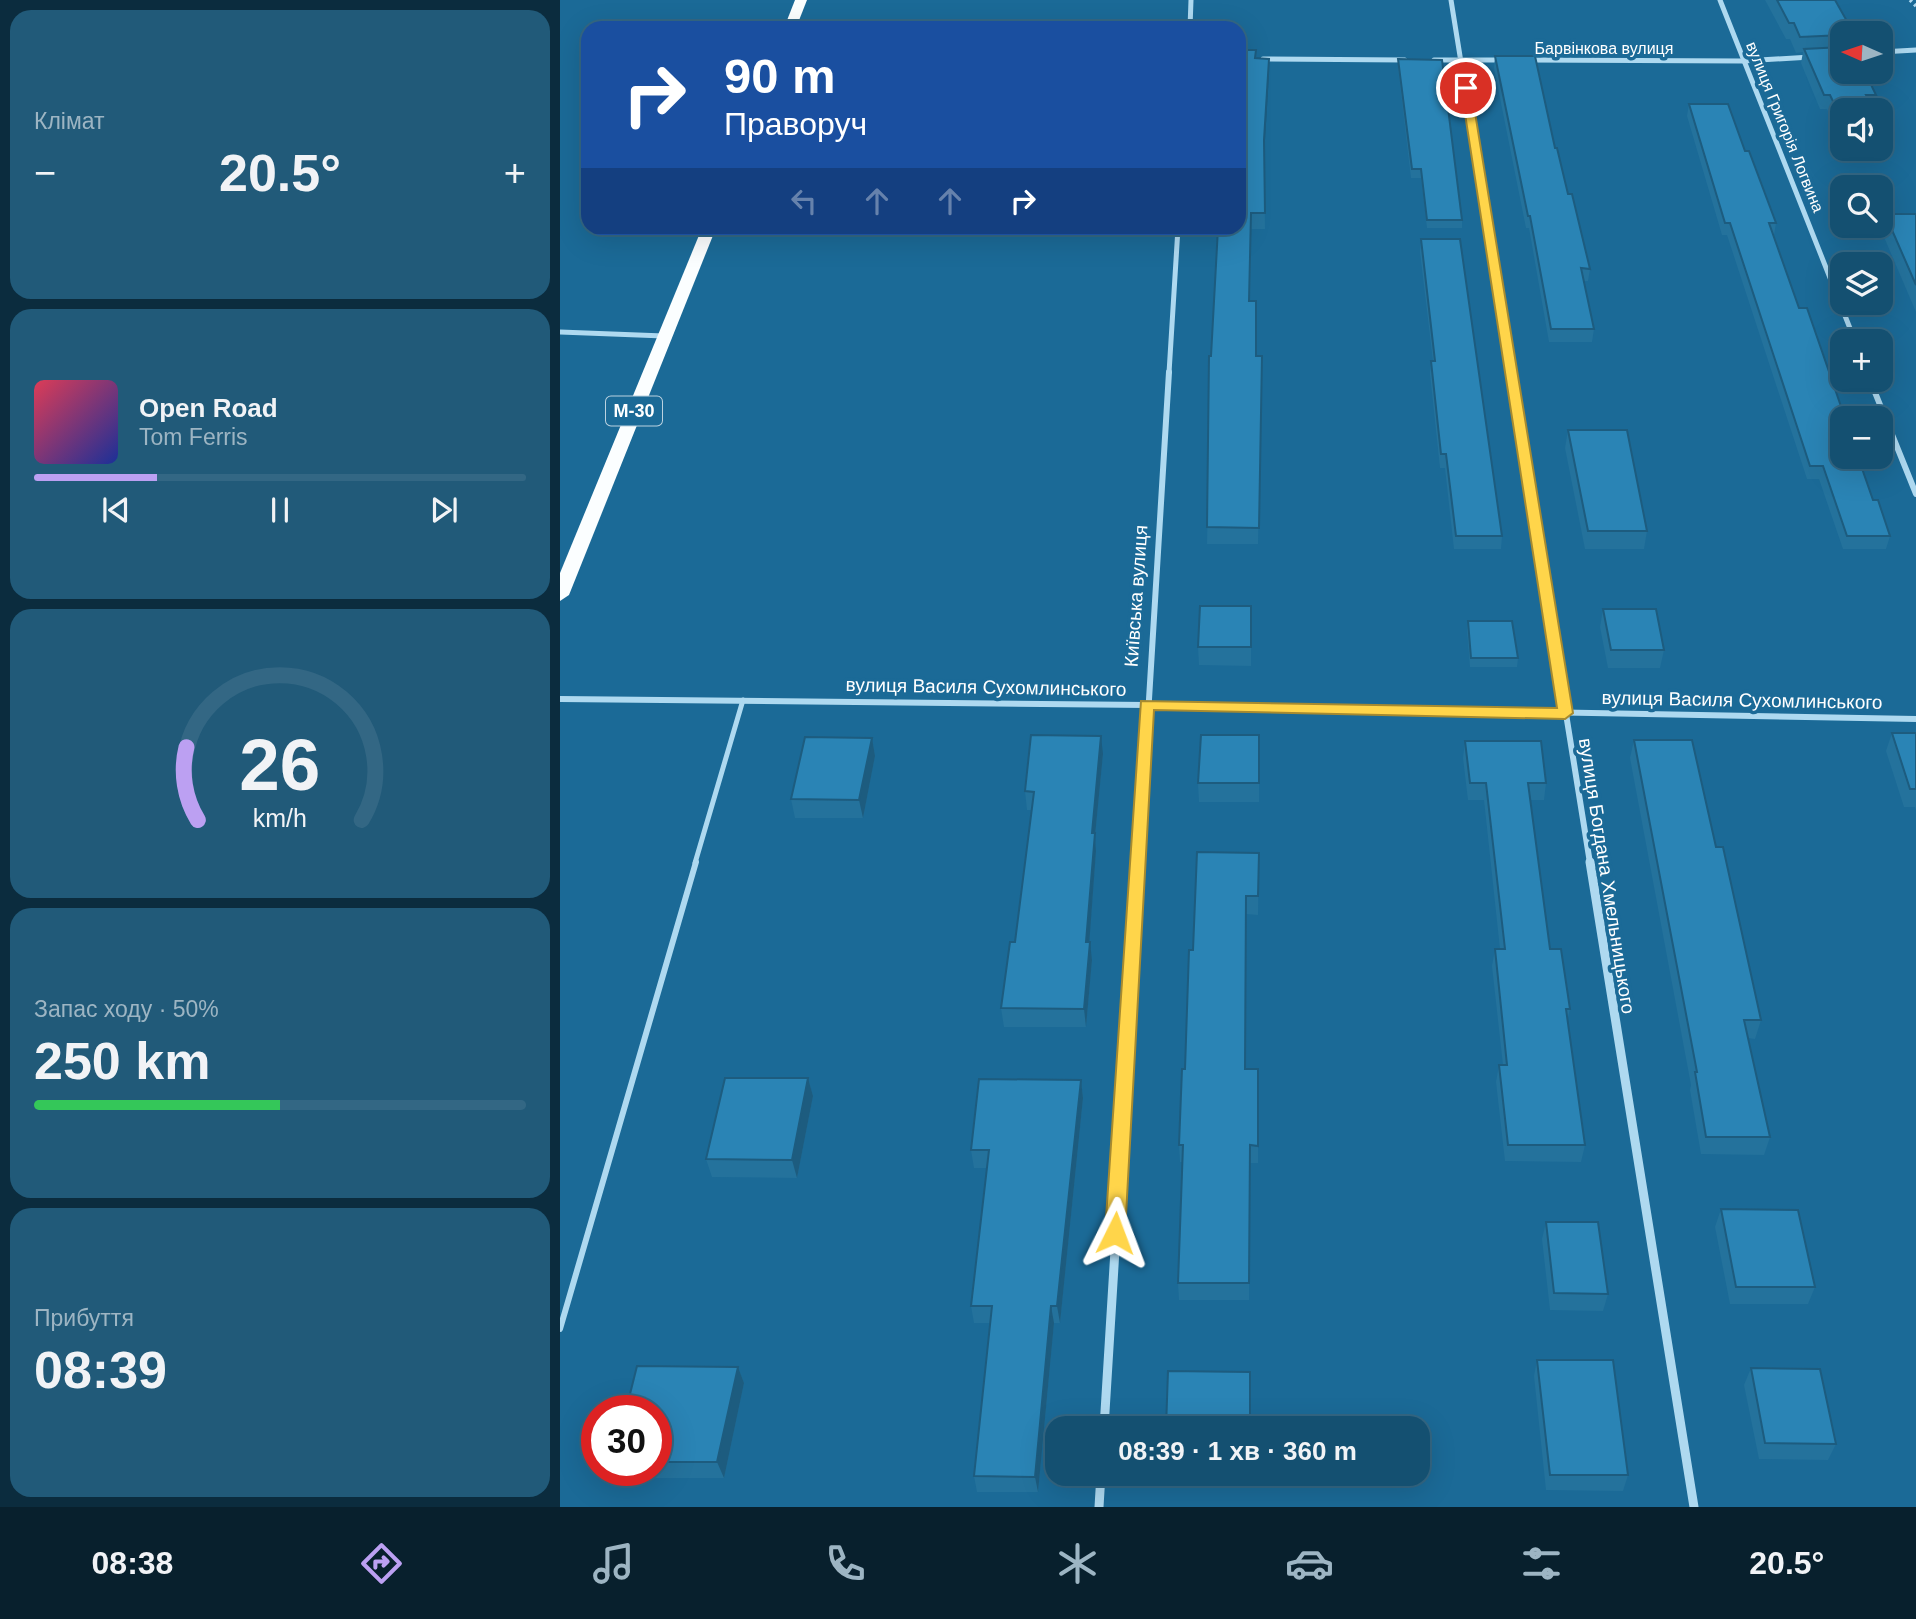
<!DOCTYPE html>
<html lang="uk">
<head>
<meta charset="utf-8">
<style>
  body { margin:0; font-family:Arial,sans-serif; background:#215a79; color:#f1f3f6; height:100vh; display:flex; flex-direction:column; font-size:26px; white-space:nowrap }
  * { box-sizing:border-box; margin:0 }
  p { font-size:23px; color:#9db5c3 }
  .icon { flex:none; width:38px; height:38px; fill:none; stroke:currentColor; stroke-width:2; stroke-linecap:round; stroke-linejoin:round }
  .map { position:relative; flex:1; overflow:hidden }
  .details { display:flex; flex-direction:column; gap:10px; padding:10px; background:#0b2c3e; width:560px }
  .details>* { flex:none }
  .guide { position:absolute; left:21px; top:21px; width:665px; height:214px; border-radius:21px; box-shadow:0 7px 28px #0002,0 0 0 2px #336784; background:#1a4fa0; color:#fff; overflow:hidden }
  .needle { width:46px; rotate:273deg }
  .fabs { position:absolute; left:1270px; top:21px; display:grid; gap:14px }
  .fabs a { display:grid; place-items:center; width:63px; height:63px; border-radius:14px; background:#145071; box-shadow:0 7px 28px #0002,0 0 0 2px #336784; font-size:35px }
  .speed { position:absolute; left:21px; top:1395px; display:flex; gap:14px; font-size:35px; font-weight:700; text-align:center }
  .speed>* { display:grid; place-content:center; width:91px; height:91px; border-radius:50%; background:#145071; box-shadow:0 7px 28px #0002,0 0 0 2px #336784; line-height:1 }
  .speed .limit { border:10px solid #d22; background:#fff; color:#111 }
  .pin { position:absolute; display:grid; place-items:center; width:60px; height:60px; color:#fff; margin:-30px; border:4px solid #fff; border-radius:50%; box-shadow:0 2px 7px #0007 }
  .me { position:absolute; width:77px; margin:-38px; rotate:3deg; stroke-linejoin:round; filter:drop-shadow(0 0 5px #0008) }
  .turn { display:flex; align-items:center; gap:24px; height:147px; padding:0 28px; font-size:32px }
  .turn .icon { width:91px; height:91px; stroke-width:2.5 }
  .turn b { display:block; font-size:49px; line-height:60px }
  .lanes { display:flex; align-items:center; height:66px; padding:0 28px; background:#0003; justify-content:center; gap:35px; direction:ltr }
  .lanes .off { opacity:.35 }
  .big { font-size:52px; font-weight:600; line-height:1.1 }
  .details .card { flex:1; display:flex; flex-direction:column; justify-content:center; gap:10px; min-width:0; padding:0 24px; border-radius:21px; background:#215a79 }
  .details .dial { align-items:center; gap:0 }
  .dial svg { height:182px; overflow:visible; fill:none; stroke:#336784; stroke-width:7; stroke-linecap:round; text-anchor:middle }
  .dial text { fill:#f1f3f6; stroke:none }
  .song { display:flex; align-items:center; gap:21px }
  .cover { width:84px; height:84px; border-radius:10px; background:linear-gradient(135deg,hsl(350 70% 55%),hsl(230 70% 35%)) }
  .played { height:7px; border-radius:4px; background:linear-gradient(90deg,#bca0f2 25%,#336784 25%) }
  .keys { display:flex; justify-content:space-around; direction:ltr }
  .heat { display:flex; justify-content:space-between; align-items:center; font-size:38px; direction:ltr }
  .charge { height:10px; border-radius:5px; background:linear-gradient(90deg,#34c759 50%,#336784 0) }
  .trip { position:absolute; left:485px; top:1416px; width:385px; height:70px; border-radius:21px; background:#145071; box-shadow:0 7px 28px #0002,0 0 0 2px #336784; font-weight:600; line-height:70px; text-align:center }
  .tab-bar { display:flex; height:112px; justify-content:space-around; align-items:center; background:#08202d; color:#9db5c3 }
  .tab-bar .icon { width:49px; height:49px }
  .tab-bar .on { color:#bca0f2 }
  .tab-bar b { font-size:32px; color:#f1f3f6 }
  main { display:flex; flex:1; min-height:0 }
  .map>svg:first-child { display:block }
</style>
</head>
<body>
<main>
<section class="details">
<div class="card"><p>Клімат</p>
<div class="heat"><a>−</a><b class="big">20.5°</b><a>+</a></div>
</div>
<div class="card">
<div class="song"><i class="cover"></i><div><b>Open Road</b><p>Tom Ferris</p></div></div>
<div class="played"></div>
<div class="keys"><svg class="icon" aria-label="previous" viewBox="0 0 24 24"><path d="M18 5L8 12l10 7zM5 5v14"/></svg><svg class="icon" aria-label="pause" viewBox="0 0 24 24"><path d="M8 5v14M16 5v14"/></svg><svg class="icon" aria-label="next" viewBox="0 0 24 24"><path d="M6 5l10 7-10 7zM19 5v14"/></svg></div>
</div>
<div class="card dial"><svg viewBox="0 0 100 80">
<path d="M14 69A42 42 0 1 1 86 69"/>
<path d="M14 69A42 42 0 0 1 9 37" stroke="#bca0f2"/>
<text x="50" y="56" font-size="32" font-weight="700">26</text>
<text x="50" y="72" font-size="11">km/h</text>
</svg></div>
<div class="card"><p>Запас ходу · 50%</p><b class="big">250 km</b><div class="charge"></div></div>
<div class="card"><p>Прибуття</p><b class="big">08:39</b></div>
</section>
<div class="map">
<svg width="1356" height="1507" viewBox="0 0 1356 1507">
  <rect width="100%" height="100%" fill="#1b6a97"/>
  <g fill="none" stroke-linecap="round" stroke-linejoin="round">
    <path stroke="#aed9f0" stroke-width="3.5" stroke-dasharray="2.5 3.5" stroke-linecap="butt" d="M 1350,0 L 1356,6"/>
    <path stroke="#aed9f0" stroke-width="5" d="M 135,863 L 183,700"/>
    <path stroke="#aed9f0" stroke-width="6" d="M 0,1329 L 136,862"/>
    <g stroke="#aed9f0" stroke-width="5">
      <path d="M 891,0 L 951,373"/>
      <path d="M 1160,0 L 1295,341"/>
      <path d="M 630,28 L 631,0"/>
      <path d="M 1321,52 L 1356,50"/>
      <path d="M 703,59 L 845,60"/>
      <path d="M 874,60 L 943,60"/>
      <path d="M 969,60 L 1183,61 L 1251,57"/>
      <path d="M 0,332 L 104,336"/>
      <path d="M 609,373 L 618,228"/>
    </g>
    <g stroke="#aed9f0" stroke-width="6">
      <path d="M 951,372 L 1030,863"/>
      <path d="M 1310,380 L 1356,494"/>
      <path d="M 0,699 L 587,705 L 1356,719"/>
      <path d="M 579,863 L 609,372"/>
    </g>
    <g stroke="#aed9f0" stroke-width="9">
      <path d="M 1030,862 L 1134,1507"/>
      <path d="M 544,1428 L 579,862"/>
      <path d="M 539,1507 L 541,1474"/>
    </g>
    <g fill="#fbfeff" fill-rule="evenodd">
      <path d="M 235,0 L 247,0 L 236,28 L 224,28 Z"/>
      <path d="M 142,228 L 156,228 L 9,595 L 0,601 L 0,573 Z"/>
    </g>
  </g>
  <g fill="#24729c">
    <path d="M 1205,0 L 1275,0 L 1288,23 L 1286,29 L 1283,33 L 1283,72 L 1316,95 L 1313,109 L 1283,110 L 1283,143 L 1267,109 L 1260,109 L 1241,63 L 1243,52 L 1236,53 L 1230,39 L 1226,39 Z"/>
    <path d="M 696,50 L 696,58 L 709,59 L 704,151 L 705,229 L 691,229 L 690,301 L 696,356 L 702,356 L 698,544 L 647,544 L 651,356 L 658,228 L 655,228 L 679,228 Z"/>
    <path d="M 935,56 L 995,148 L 1030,269 L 1028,281 L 1024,281 L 1034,329 L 1032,342 L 989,342 L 969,228 L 966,228 L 934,68 Z"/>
    <path d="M 838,59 L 902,220 L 902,228 L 867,228 L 861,178 L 851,178 L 838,67 Z"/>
    <path d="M 1129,104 L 1185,151 L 1216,223 L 1214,235 L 1239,308 L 1313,500 L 1330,536 L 1326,549 L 1283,549 L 1259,479 L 1247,479 L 1167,235 L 1162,235 L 1127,116 Z"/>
    <path d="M 1321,126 L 1326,135 L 1322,149 L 1285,149 L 1321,149 Z"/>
    <path d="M 1325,214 L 1356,214 L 1356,312 L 1321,230 Z"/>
    <path d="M 861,239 L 942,536 L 941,549 L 894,549 L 885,468 L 880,468 L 870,374 L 871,361 L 873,361 L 860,252 Z"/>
    <path d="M 1008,430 L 1087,531 L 1084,549 L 1025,549 L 1005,448 Z"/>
    <path d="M 691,606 L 691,666 L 639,665 L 638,647 Z"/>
    <path d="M 1043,609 L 1104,650 L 1100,668 L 1048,668 L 1040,627 Z"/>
    <path d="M 908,621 L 958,658 L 957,667 L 910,667 L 907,630 Z"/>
    <path d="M 1332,733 L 1356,733 L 1356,810 L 1355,807 L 1344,807 L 1326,751 Z"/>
    <path d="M 699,735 L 699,802 L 639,802 L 638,783 Z"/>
    <path d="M 312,738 L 315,756 L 303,818 L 235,818 L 231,799 Z"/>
    <path d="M 1074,740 L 1201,1020 L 1195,1039 L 1188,1038 L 1210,1137 L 1204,1155 L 1141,1154 L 1130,1090 L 1131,1085 L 1070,758 Z"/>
    <path d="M 905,741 L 986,783 L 984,800 L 970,800 L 990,949 L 1010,1009 L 1007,1021 L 1025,1145 L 1021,1162 L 945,1161 L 936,1082 L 939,1065 L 943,1065 L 932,966 L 935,949 L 940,949 L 924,800 L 908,800 L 903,758 Z"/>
    <path d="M 543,754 L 535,836 L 536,851 L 529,942 L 532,960 L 526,1027 L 444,1027 L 441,1008 L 455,942 L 472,810 L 467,810 L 465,791 Z"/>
    <path d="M 699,853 L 698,915 L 686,914 L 685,1069 L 698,1069 L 698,1163 L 689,1163 L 689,1300 L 619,1300 L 618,1283 L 622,1162 L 620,1162 L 619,1145 L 633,950 Z"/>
    <path d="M 248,1078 L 253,1096 L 237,1178 L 152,1177 L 146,1159 Z"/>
    <path d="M 521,1080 L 523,1098 L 500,1323 L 494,1323 L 478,1492 L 417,1492 L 414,1476 L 430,1323 L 414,1323 L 411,1306 L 427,1168 L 414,1168 L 411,1150 Z"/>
    <path d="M 1161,1209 L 1255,1287 L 1248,1304 L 1170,1304 L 1155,1227 Z"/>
    <path d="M 986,1222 L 1048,1294 L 1043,1311 L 990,1310 L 982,1239 Z"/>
    <path d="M 977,1360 L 1068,1475 L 1063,1491 L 986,1490 L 974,1376 Z"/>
    <path d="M 178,1367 L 184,1383 L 164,1478 L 62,1478 L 58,1470 L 96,1470 L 96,1410 Z"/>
    <path d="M 1191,1368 L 1276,1444 L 1268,1460 L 1199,1459 L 1184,1385 Z"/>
  </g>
  <g fill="#1d5c7f">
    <path d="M 709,59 L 709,74 L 704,156 L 704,140 Z"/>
    <path d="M 541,736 L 543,754 L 535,836 L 536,851 L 528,960 L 526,942 L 532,833 Z"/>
    <path d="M 312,738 L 315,756 L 303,818 L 299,800 Z"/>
    <path d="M 530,942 L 532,960 L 526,1027 L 524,1009 Z"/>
    <path d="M 248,1078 L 253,1096 L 237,1178 L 232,1160 Z"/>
    <path d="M 521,1080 L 523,1098 L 500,1323 L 497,1306 Z"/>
    <path d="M 491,1306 L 494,1323 L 478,1492 L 475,1477 Z"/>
    <path d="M 178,1367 L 184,1383 L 164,1478 L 157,1462 Z"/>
  </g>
  <g fill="#2a84b5" stroke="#1d5c7f" stroke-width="2">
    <path d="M 1217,0 L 1275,0 L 1288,23 L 1283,23 L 1288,33 L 1283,33 L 1283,35 L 1240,37 L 1234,23 L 1229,23 Z"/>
    <path d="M 1283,47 L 1283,72 L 1305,72 L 1316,95 L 1306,95 L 1314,110 L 1283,110 L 1283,122 L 1270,95 L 1264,95 L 1244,49 Z"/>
    <path d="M 679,50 L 696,50 L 695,58 L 709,59 L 704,140 L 705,213 L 691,213 L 689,301 L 696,301 L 696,356 L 702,356 L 699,528 L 647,527 L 649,356 L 651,356 L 658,228 L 679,228 Z"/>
    <path d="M 935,56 L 975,56 L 995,148 L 997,148 L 1008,194 L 1012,194 L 1030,269 L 1021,268 L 1034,329 L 991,329 L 970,216 L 968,216 Z"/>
    <path d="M 838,59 L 882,60 L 902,220 L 867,220 L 861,169 L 852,169 Z"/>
    <path d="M 1129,104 L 1168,104 L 1185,151 L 1189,151 L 1216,223 L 1209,223 L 1239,308 L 1247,308 L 1285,418 L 1283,418 L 1283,457 L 1298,457 L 1313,500 L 1318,500 L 1330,536 L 1287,536 L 1263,466 L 1250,466 L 1170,223 L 1165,223 Z"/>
    <path d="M 1321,126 L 1326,135 L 1321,135 Z"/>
    <path d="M 1325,214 L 1356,214 L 1356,285 Z"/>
    <path d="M 861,239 L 900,239 L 942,536 L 896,536 L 886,454 L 881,454 L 871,361 L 875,361 Z"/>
    <path d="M 1008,430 L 1067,430 L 1087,531 L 1028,531 Z"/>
    <path d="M 640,606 L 691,606 L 691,647 L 638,647 Z"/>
    <path d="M 1043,609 L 1096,609 L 1104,650 L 1051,650 Z"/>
    <path d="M 908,621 L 952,621 L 958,658 L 911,658 Z"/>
    <path d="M 1332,733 L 1356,733 L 1356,789 L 1350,789 Z"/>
    <path d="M 471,735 L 541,736 L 532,833 L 535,833 L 526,942 L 530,942 L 524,1009 L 441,1008 L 450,942 L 455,942 L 474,792 L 465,791 Z"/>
    <path d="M 641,735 L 699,735 L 699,783 L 638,783 Z"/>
    <path d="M 245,737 L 312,738 L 299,800 L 231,799 Z"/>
    <path d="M 1074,740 L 1132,740 L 1156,847 L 1163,847 L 1201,1020 L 1184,1020 L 1210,1137 L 1146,1137 L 1135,1072 L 1137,1072 Z"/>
    <path d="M 905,741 L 981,741 L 986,783 L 968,783 L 990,949 L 1001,949 L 1010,1009 L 1006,1009 L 1025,1145 L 948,1145 L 939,1065 L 947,1065 L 935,949 L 945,949 L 926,783 L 910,783 Z"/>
    <path d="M 637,852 L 699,853 L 698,896 L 686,896 L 685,1069 L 698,1069 L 698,1146 L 690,1145 L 689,1283 L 618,1283 L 623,1145 L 619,1145 L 622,1069 L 625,1069 L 629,950 L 633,950 Z"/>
    <path d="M 165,1078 L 248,1078 L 232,1160 L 146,1159 Z"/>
    <path d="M 419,1079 L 521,1080 L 497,1306 L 491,1306 L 475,1477 L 414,1476 L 432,1306 L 411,1306 L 429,1150 L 411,1150 Z"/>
    <path d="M 1161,1209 L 1238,1210 L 1255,1287 L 1176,1287 Z"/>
    <path d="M 986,1222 L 1038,1222 L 1048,1294 L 994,1293 Z"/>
    <path d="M 977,1360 L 1053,1360 L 1068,1475 L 990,1475 Z"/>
    <path d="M 77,1366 L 178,1367 L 157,1462 L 96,1462 L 96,1410 L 66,1410 Z"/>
    <path d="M 1191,1368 L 1260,1369 L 1276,1444 L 1205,1443 Z"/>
    <path d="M 608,1371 L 690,1372 L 690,1428 L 606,1428 Z"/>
  </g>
  <path fill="#ffd54a" stroke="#a68a30" stroke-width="2" d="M 906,84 L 911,88 L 1013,713 L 1005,719 L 594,710 L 565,1233 L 562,1239 L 555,1242 L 548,1239 L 545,1233 L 581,701 L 997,708 L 901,88 Z"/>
  <g text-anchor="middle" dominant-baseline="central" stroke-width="7" stroke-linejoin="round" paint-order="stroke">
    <g font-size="16" fill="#fff" stroke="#1b6a97">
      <text x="1044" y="48">Барвінкова вулиця</text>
      <text transform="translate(1225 127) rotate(68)">вулиця Григорія Логвина</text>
    </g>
    <rect fill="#1b6a97" stroke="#bbd2e0" stroke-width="2" x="46" y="396.5" width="56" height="29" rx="5"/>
    <g font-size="18" font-weight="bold" fill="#fff">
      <text x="74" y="411">М-30</text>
    </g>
    <g font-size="19" fill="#fff" stroke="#1b6a97">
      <text transform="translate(576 596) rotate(-86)">Київська вулиця</text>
      <text transform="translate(426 687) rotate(1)">вулиця Василя Сухомлинського</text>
      <text transform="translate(1182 700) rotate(1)">вулиця Василя Сухомлинського</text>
      <text transform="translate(1047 876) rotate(81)">вулиця Богдана Хмельницького</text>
    </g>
  </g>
</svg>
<div class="fabs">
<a><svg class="needle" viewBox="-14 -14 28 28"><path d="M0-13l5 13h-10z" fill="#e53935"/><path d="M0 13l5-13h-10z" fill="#9db5c3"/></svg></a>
<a><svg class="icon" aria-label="sound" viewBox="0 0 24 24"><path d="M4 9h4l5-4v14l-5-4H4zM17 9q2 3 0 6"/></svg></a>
<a><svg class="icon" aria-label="search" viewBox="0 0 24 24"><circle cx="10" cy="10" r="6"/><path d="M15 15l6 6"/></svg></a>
<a><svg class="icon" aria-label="layers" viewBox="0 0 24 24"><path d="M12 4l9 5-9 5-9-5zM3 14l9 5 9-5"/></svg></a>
<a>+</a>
<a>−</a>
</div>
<div class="speed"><div class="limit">30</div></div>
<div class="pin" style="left:906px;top:88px;background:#d93025"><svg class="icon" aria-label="arrive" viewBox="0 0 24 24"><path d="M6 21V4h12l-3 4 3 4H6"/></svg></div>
<svg class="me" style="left:555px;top:1233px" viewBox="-20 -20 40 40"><path d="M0-17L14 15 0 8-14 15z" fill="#ffd54a" stroke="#fff" stroke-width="4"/></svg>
<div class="trip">08:39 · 1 хв · 360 m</div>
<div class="guide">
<div class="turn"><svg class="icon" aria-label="right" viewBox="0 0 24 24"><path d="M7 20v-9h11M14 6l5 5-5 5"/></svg><div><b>90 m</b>Праворуч</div></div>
<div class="lanes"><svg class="icon off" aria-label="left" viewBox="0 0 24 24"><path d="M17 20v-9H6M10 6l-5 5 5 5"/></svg><svg class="icon off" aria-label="ahead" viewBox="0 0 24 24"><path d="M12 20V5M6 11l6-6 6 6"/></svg><svg class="icon off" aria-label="ahead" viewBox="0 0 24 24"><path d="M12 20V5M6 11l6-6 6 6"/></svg><svg class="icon" aria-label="right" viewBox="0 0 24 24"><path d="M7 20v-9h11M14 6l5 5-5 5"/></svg></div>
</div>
</div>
</main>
<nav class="tab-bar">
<b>08:38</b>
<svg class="icon on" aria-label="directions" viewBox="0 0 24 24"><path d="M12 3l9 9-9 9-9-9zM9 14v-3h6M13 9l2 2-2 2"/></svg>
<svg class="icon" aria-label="music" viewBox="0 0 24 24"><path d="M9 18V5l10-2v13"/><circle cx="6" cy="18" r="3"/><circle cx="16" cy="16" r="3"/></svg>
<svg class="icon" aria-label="phone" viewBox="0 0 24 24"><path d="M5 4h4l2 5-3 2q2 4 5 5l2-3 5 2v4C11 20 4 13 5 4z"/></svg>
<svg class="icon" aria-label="climate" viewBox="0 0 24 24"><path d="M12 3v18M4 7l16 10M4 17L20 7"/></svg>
<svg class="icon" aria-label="car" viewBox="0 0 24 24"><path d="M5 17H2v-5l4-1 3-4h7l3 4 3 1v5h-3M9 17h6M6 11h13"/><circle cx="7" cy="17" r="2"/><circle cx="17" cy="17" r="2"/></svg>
<svg class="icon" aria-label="filters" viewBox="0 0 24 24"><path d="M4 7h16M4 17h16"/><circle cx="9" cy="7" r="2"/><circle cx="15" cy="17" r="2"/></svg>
<b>20.5°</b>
</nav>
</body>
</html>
